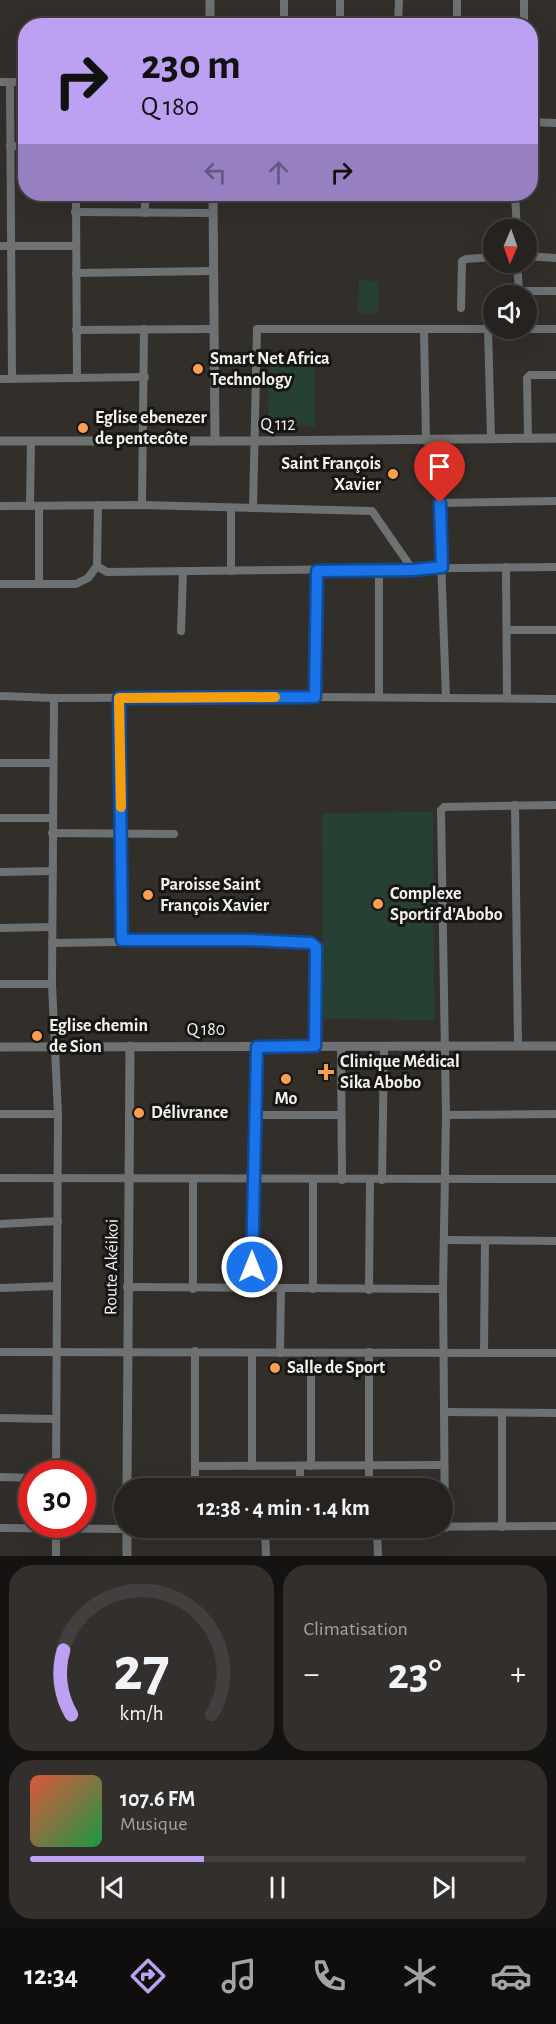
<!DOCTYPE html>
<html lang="fr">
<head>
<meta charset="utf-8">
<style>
  body { margin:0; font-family:"Alegreya Sans",sans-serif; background:#322f2d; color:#f1f3f6; height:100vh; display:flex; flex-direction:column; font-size:22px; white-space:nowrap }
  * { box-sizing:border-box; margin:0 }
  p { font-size:20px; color:#a4a4a5 }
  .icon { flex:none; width:33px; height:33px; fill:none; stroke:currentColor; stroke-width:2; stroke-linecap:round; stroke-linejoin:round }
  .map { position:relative; height:1556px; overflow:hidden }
  .side { display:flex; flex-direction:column; gap:9px; padding:9px; background:#151312; flex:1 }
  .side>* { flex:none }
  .banner { position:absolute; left:18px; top:18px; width:520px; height:183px; border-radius:24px; box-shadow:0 6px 24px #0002,0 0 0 2px #423f3e; background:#bca0f2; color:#111; overflow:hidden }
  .needle { width:39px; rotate:182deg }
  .buttons { position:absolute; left:483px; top:219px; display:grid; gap:12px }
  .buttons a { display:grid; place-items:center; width:54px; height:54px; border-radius:50%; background:#262220; box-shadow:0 6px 24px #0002,0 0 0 2px #423f3e; font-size:30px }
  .speed { position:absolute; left:18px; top:1460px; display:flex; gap:12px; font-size:30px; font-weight:700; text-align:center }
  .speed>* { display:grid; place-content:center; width:78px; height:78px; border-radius:50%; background:#262220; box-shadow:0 6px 24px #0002,0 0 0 2px #423f3e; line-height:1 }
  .speed .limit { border:9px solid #d22; background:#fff; color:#111 }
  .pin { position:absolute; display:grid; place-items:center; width:51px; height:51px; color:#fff; margin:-62px -26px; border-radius:50% 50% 50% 0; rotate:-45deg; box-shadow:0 0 6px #0007 }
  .pin .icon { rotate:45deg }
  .me { position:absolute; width:66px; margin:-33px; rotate:0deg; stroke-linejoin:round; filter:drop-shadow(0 0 4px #0008) }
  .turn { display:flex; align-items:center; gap:21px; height:126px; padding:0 24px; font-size:27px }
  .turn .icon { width:78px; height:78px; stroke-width:2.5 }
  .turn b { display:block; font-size:42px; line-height:51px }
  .lanes { display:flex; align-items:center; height:57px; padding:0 24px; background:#0003; justify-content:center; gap:30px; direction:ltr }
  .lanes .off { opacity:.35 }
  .big { font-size:45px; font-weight:700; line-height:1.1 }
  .side .tile { flex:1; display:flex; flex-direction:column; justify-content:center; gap:9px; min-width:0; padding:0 21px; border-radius:24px; background:#322f2d }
  .side .dial { align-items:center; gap:0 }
  .dial svg { height:156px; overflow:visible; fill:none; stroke:#423f3e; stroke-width:7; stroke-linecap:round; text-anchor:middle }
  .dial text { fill:#f1f3f6; stroke:none }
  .song { display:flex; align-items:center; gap:18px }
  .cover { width:72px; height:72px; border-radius:9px; background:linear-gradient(135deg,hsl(10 70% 55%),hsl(140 70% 35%)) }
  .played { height:6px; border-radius:3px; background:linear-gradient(90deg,#bca0f2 35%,#423f3e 35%) }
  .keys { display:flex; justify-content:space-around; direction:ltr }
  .heat { display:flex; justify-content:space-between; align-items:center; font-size:33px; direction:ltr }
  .side .tiles { flex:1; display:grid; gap:9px; grid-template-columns:1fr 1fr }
  .tile:last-child { grid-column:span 2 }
  .trip { position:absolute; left:114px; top:1478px; width:339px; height:60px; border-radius:30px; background:#262220; box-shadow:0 6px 24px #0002,0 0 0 2px #423f3e; font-weight:700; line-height:60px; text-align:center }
  .tabs { display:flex; height:96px; justify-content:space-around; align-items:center; background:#0f0e0d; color:#a4a4a5 }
  .tabs .icon { width:42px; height:42px }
  .tabs .active { color:#bca0f2 }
  .tabs b { font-size:27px; color:#f1f3f6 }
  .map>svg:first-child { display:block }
</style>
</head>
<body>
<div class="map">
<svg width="556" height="1556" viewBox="0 0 556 1556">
  <rect width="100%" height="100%" fill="#322e2a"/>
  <g fill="#264134">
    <path d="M 359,280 L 378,281 L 378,314 L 358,314 Z"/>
    <path d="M 269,357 L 315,357 L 315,426 L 268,425 Z"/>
    <path d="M 433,812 L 434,1020 L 323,1019 L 322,813 Z"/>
  </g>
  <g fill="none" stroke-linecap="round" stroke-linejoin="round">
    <g stroke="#6e7171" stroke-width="8">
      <path d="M 284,0 L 284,26"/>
      <path d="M 340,0 L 340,26"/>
      <path d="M 524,0 L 524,26"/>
      <path d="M 398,26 L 399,0"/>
      <path d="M 457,26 L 457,0"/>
      <path d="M 0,82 L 26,82"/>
      <path d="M 10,82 L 12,378"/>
      <path d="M 531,122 L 556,123"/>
      <path d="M 10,146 L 26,146"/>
      <path d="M 76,194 L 77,378"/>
      <path d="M 515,194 L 517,230"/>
      <path d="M 75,212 L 213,213"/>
      <path d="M 145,213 L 145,194"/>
      <path d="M 0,246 L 75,246"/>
      <path d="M 526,256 L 556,258"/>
      <path d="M 517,262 L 519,291 L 556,291"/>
      <path d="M 76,273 L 212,271"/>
      <path d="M 461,308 L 462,261 L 466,259 L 494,257"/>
      <path d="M 488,329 L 491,439"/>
      <path d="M 76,330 L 213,329"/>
      <path d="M 424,330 L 426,441"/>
      <path d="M 0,379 L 145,377"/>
      <path d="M 528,439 L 527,378 L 530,375 L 556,375"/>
      <path d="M 442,440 L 439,503 L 446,697"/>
      <path d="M 439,503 L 556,501"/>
      <path d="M 142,505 L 144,329"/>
      <path d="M 0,506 L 142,505 L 372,511 L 413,570"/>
      <path d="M 30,506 L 31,441"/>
      <path d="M 39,506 L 39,584"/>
      <path d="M 231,508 L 231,571"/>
      <path d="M 253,508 L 257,329 L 556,329"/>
      <path d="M 97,566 L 107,572 L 556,567"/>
      <path d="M 506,567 L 507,698"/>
      <path d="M 379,569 L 379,697"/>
      <path d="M 0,584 L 76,584 L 88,578 L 97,566 L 98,505"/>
      <path d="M 507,630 L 556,630"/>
      <path d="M 181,631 L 183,571"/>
      <path d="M 0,696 L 54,698 L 315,697 L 556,699"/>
      <path d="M 315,697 L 317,571"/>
      <path d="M 54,698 L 52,984 L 58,1114 L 56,1473"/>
      <path d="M 119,698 L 121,940"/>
      <path d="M 0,763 L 53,763"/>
      <path d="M 515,805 L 518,1046"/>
      <path d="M 0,818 L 52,818"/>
      <path d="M 52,833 L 174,834"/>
      <path d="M 0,872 L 53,871"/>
      <path d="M 0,928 L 52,927"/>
      <path d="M 52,943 L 249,940 L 314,943 L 316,947 L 315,1046"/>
      <path d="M 0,984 L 52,984"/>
      <path d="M 341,1046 L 342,1180"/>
      <path d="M 0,1114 L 58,1114"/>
      <path d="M 255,1115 L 341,1115"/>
      <path d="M 446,1115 L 556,1114"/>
      <path d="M 0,1178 L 556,1179"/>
      <path d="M 382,1180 L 384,1046"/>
      <path d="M 0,1224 L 58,1221"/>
      <path d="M 445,1240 L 556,1241"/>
      <path d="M 127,1287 L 443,1289"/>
      <path d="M 0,1288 L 56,1286"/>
      <path d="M 252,1288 L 252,1180 L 257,1047"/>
      <path d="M 193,1289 L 193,1179"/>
      <path d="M 313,1289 L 313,1180"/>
      <path d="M 369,1290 L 370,1180"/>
      <path d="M 0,1352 L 556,1353"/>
      <path d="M 369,1352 L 369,1488"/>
      <path d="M 252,1353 L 252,1466"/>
      <path d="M 280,1353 L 281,1289"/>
      <path d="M 311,1353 L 311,1466"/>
      <path d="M 484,1353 L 485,1241"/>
      <path d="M 444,1412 L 556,1413"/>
      <path d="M 0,1418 L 56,1419"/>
      <path d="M 195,1466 L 444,1465"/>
      <path d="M 300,1466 L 300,1488"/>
      <path d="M 0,1477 L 32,1478"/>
      <path d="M 195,1488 L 195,1351"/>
      <path d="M 56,1524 L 56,1556"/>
      <path d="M 265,1527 L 266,1556"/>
      <path d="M 375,1527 L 556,1526"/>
      <path d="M 377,1527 L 378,1556"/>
      <path d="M 502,1527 L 502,1413"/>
      <path d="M 0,1528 L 127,1529 L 226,1527"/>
      <path d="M 445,1528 L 443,1289 L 446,1115 L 441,810 L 444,807 L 556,805"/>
    </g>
    <g stroke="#6e7171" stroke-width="9">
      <path d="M 210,0 L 210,26"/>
      <path d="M 213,194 L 215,441"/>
      <path d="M 0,441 L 254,441 L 556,438"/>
      <path d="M 0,1047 L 556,1046"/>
      <path d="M 127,1488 L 130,1046"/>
      <path d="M 127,1527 L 127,1556"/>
    </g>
  </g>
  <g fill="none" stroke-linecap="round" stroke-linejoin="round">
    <defs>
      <path id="route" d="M 252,1267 L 257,1047 L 315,1046 L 316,947 L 311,943 L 249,940 L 122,940 L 119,698 L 315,697 L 317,571 L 413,570 L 442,567 L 440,503"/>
    </defs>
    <use href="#route" stroke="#114b97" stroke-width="15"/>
    <use href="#route" stroke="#1a73e8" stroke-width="10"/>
    <path stroke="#f59e0b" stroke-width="10" d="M 121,807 L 119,698 L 275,697"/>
  </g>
  <g fill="#fb9e50" stroke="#181615" stroke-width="2">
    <circle cx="198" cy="369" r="6"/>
    <circle cx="83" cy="428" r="6"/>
    <circle cx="393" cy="474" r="6"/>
    <circle cx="148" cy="895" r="6"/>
    <circle cx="378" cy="904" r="6"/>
    <circle cx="37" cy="1036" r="6"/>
    <path d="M323 1063h6v6h6v6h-6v6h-6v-6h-6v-6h6z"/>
    <circle cx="286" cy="1079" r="6"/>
    <circle cx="139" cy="1113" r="6"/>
    <circle cx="275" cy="1368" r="6"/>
  </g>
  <g text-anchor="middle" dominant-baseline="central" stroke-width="6" stroke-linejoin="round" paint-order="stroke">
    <g font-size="18" font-weight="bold" fill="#f3f1ee" stroke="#181615" text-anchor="start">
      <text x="210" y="359">Smart Net Africa<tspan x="210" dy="21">Technology</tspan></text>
      <text x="95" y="418">Eglise ebenezer<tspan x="95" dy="21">de pentecôte</tspan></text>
      <text x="381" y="464" text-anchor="end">Saint François<tspan x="381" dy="21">Xavier</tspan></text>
      <text x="160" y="885">Paroisse Saint<tspan x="160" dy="21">François Xavier</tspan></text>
      <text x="390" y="894">Complexe<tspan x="390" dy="21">Sportif d'Abobo</tspan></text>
      <text x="49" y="1026">Eglise chemin<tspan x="49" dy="21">de Sion</tspan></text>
      <text x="340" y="1062">Clinique Médical<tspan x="340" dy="21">Sika Abobo</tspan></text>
      <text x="286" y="1099" text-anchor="middle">Mo</text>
      <text x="151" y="1113">Délivrance</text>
      <text x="287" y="1368">Salle de Sport</text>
    </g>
    <g font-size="18" fill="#f3f1ee" stroke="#181615">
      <text x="278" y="425">Q 112</text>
      <text x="206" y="1030">Q 180</text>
      <text transform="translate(112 1267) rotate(-89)">Route Akéikoi</text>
    </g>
  </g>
</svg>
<div class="buttons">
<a><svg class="needle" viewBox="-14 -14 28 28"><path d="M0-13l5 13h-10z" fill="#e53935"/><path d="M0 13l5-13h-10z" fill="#a4a4a5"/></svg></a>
<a><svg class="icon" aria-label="sound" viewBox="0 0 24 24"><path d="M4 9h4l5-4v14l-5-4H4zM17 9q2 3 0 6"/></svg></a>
</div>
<div class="speed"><div class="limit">30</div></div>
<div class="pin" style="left:440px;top:503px;background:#d93025"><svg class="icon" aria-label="arrive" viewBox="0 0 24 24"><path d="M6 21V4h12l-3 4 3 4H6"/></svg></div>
<svg class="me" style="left:252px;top:1267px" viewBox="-20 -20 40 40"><circle r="17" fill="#1a73e8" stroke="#fff" stroke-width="3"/><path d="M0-11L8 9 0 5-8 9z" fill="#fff"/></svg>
<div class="trip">12:38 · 4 min · 1.4 km</div>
<div class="banner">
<div class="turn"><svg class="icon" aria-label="right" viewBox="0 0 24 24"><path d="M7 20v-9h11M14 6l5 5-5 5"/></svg><div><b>230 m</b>Q 180</div></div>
<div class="lanes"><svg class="icon off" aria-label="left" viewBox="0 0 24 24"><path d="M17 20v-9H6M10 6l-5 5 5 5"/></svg><svg class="icon off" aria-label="ahead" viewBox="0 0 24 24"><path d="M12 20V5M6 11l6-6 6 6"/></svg><svg class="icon" aria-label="right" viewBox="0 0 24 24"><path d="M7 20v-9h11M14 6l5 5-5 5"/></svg></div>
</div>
</div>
<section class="side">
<div class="tiles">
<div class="tile dial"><svg viewBox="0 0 100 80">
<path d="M14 69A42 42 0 1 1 86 69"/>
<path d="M14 69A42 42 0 0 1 10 36" stroke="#bca0f2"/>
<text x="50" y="56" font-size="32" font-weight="700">27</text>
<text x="50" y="72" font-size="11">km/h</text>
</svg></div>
<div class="tile"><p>Climatisation</p>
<div class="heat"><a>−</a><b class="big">23°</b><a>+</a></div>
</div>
<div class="tile">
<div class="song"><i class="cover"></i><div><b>107.6 FM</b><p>Musique</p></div></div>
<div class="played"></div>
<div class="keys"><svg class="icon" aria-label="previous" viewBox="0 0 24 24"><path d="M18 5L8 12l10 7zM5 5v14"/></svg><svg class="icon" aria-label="pause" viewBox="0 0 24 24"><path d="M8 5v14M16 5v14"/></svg><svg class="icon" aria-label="next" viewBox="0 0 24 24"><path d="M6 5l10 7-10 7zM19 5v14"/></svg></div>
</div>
</div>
</section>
<nav class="tabs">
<b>12:34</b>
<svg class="icon active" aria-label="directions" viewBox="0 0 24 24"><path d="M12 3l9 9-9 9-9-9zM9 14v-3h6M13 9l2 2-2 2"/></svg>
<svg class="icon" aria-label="music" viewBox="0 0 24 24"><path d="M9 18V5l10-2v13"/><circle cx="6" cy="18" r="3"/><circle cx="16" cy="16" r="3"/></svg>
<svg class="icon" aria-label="phone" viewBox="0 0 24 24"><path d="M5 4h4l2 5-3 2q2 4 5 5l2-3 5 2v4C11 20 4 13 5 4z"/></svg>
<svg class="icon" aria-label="climate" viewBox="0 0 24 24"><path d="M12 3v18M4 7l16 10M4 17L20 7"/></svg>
<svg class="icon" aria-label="car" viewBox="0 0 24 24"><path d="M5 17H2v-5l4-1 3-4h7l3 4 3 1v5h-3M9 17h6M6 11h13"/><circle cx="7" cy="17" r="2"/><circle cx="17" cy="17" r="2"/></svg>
</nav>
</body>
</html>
